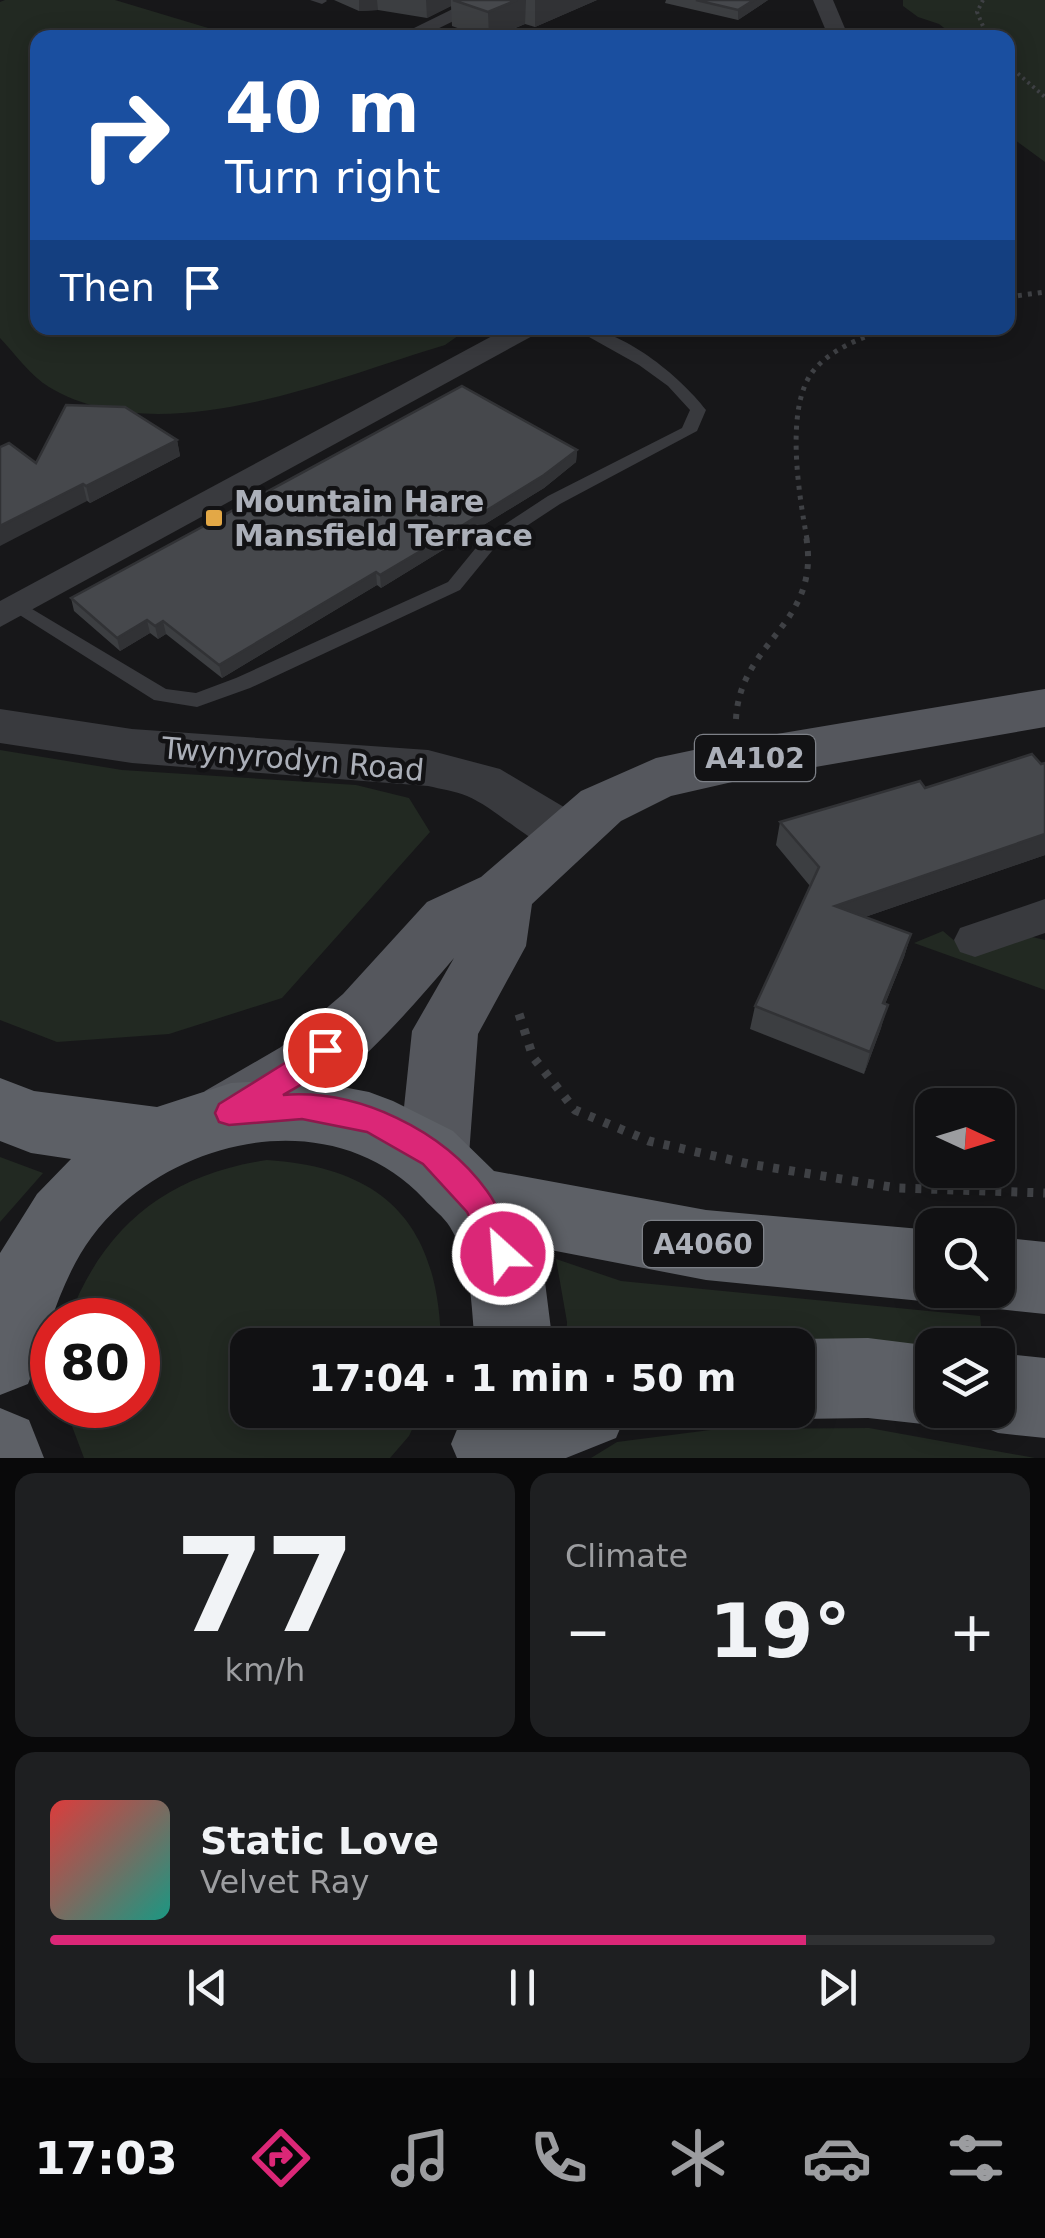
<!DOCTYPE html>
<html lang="en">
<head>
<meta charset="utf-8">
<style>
  body { margin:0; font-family:"DejaVu Sans",sans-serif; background:#1e1f21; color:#f1f3f6; height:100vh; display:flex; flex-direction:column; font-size:38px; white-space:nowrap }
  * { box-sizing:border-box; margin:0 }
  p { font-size:32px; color:#9c9da0 }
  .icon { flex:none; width:55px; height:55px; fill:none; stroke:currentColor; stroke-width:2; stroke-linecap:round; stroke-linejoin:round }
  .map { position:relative; height:1458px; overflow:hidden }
  .details { display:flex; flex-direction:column; gap:15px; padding:15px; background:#09090a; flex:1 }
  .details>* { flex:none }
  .guide { position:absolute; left:30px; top:30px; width:985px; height:305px; border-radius:20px; box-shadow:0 5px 25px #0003,0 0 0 2px #303133; background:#1a4fa0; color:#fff; overflow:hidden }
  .needle { width:65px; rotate:94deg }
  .fabs { position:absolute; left:915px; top:1088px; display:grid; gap:20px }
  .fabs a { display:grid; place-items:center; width:100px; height:100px; border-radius:20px; background:#111113; box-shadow:0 5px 25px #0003,0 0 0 2px #303133; font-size:50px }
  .speed { position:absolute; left:30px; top:1298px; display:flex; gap:20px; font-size:50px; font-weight:700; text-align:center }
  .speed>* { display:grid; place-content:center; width:130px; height:130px; border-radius:50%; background:#111113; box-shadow:0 5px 25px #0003,0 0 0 2px #303133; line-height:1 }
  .speed .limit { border:15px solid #d22; background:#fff; color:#111 }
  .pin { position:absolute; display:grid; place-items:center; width:85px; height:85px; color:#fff; margin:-42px; border:5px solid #fff; border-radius:50%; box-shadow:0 2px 10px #0007 }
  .me { position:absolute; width:110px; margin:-55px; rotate:334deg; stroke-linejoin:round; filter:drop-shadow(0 0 8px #0008) }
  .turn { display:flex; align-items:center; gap:35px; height:210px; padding:0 30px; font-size:45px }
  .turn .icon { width:130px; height:130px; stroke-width:2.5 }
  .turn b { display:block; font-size:70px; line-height:85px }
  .then { display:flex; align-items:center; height:95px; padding:0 30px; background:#0003; gap:20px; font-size:38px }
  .big { font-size:75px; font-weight:600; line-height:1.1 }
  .details .tile { flex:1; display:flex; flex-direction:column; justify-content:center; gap:15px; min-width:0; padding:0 35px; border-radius:20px; background:#1e1f21 }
  .details .dial { align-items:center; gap:0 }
  .dial b { font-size:130px; line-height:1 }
  .song { display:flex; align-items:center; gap:30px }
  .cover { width:120px; height:120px; border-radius:15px; background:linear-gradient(135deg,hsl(0 70% 55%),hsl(170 70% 35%)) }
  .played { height:10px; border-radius:5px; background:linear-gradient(90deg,#db2777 80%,#303133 80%) }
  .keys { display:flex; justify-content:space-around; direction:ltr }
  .heat { display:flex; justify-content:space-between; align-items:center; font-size:55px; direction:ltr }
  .details .tiles { flex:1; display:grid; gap:15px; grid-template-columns:1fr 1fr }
  .tile:last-child { grid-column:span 2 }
  .trip { position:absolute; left:230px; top:1328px; width:585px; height:100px; border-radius:20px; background:#111113; box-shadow:0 5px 25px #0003,0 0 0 2px #303133; font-weight:600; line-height:100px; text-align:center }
  .dock { display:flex; height:160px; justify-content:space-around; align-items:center; background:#070708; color:#9c9da0 }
  .dock .icon { width:70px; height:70px }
  .dock .active { color:#db2777 }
  .dock b { font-size:45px; color:#f1f3f6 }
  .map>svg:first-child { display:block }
</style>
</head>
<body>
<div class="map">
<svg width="1045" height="1458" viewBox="0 0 1045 1458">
  <rect width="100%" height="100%" fill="#171719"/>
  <g fill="#222922">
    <path d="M 5,0 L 115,0 L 238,37 L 38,38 L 38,328 L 469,328 L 445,345 C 331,379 161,454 49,387 C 31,376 15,354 0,338 L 0,2 Z"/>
    <path d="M 903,0 L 1045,0 L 1045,162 L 1008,135 L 1008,38 L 956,37 L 939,24 L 918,17 L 903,6 Z"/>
    <path d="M 0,750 L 122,770 L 356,785 L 409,798 L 430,832 L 282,998 L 169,1034 L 57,1042 L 0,1020 Z"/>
    <path d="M 943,931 L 972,956 L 1028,936 L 1045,940 L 1045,990 L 914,943 Z"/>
    <path d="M 0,1157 L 43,1173 L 0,1222 Z"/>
    <path d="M 267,1160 C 387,1168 439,1226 441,1345 L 248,1345 L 248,1410 L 421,1410 L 409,1436 L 390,1458 L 84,1458 L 64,1405 L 138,1405 L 138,1320 L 68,1320 C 104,1225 168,1175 267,1160 Z"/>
    <path d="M 556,1259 L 621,1281 L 980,1316 L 983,1345 L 932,1345 L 932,1355 L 800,1341 L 566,1345 L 567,1322 Z"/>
    <path d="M 869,1428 L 1035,1458 L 591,1458 L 617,1442 L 718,1429 Z"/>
  </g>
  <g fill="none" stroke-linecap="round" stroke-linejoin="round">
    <g stroke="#3f4145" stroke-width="4" stroke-dasharray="2.5 4" stroke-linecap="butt">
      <path d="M 983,0 L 977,12 L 988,38"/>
      <path d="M 1008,65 L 1045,97"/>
    </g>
    <g stroke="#3f4145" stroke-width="5" stroke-dasharray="4 6" stroke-linecap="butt">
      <path d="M 1008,297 L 1045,292"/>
      <path d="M 807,539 C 799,495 784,406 814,370 C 832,348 864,337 889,328"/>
    </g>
    <path stroke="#3f4145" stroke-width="6" stroke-dasharray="5 8" stroke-linecap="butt" d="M 736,719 C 740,640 822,625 806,536"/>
    <path stroke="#3f4145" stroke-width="9" stroke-dasharray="6 10" stroke-linecap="butt" d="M 519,1014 L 533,1057 L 575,1110 L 649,1141 L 749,1164 L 897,1188 L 1045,1193"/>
    <g fill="#393a3e" fill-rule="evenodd">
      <path d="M 310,0 L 326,0 L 327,1 L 322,4 Z"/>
      <path d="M 573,328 C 618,325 679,375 706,410 L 697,431 L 560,504 L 496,546 L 460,590 L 250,688 L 197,707 L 154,700 L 7,607 L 10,603 L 22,603 L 166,689 L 196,693 L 236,678 L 448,582 L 484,538 L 548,496 L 682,428 L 690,410 L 668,386 L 639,365 Z"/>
    </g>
    <g fill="#393a3e" fill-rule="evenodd">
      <path d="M 471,0 L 497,0 L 431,32 L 417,32 L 414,28 Z"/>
      <path d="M 813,0 L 833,0 L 849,38 L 829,38 Z"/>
      <path d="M 507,328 L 540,328 L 536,334 L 0,627 L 0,601 Z"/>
      <path d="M 1045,899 L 1045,933 L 975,957 L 960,952 L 954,940 L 960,928 Z"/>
    </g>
    <path fill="#393a3e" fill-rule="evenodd" d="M 0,709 L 132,729 L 428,750 L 500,769 L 589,822 L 596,836 L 589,850 C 544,864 507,813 467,796 C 455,791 441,789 428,786 L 132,763 L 0,743 Z"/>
    <path fill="#55575d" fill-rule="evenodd" d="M 1045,689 L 1045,727 L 741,780 L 671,796 L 621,821 L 532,904 L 526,946 L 478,1034 L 469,1155 L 459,1178 L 434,1187 L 409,1178 L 399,1155 L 412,1031 L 454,958 C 390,1033 324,1109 229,1144 L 205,1135 L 194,1113 L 205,1091 L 281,1047 L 343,994 L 427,902 L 481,877 L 581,791 L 656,758 L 741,740 Z"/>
    <g fill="#5d6066" fill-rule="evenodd">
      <path d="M 0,1078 L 34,1091 L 157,1107 L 231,1083 L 301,1079 L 369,1092 L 393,1101 L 453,1131 L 494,1171 L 706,1210 L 932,1230 L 932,1290 L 959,1290 L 932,1302 L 706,1280 L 535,1247 L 543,1266 L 553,1345 L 475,1345 C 471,1305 472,1263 450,1227 C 444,1217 432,1208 424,1199 C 342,1112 207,1130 122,1204 C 64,1255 55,1317 28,1384 L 0,1395 L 0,1253 L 37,1194 L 71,1159 L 31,1153 L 0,1141 Z"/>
      <path d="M 998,1237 L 1045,1242 L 1045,1314 L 998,1309 L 971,1299 L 968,1290 L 998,1290 Z"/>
      <path d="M 868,1338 L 932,1346 L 932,1410 L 961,1410 L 960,1413 L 932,1425 L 868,1418 L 798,1419 L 777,1410 L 798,1410 L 798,1345 L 785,1345 L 798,1339 Z"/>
      <path d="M 998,1353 L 1045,1358 L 1045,1438 L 998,1433 L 970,1421 L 965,1410 L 998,1410 Z"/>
      <path d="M 0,1408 L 29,1420 L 44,1458 L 0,1458 Z"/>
      <path d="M 476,1410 L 628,1410 L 616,1438 L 566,1458 L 457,1458 L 451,1444 L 463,1415 Z"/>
    </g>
  </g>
  <g fill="#3c3e41">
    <path d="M 334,0 L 597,0 L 535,27 L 525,24 L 492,38 L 485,38 L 452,26 L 451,6 L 427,18 L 378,10 L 359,11 Z"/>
    <path d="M 666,0 L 768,0 L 738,20 L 665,3 Z"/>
    <path d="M 177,440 L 180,456 L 90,503 L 36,463 Z"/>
    <path d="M 577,450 L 576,462 L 544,488 L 381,588 L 377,585 L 222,678 L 166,634 L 158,639 L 150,633 L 120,651 L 74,611 L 71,598 Z"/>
    <path d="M 1045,763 L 1045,855 L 865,917 L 911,934 L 904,957 L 885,1004 L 881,1028 L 864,1074 L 750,1029 L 755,1006 L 810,886 L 776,845 L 780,822 Z"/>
  </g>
  <g fill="#313235">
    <path d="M 359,0 L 377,0 L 378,10 L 359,11 Z"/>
    <path d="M 426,0 L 451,0 L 451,6 L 427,18 Z"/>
    <path d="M 517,0 L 526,0 L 525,24 L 489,38 L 488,12 Z"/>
    <path d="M 535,0 L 597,0 L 535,27 Z"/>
    <path d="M 754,0 L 768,0 L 738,20 L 738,10 Z"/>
    <path d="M 177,440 L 180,456 L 90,503 L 86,486 Z"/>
    <path d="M 577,450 L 576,462 L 544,488 L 381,588 L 380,575 Z"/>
    <path d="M 83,484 L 87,501 L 0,546 L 0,526 Z"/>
    <path d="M 376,572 L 377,585 L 222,678 L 219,665 Z"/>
    <path d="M 147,620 L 150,633 L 120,651 L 117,638 Z"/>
    <path d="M 163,621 L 166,634 L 158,639 L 155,626 Z"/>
    <path d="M 1045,834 L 1045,855 L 830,929 L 835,906 Z"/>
    <path d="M 911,934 L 904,957 L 876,1026 L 883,1003 Z"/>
    <path d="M 888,1005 L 881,1028 L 864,1074 L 870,1052 Z"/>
  </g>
  <g fill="#46484c" stroke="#313235" stroke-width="2.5">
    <path d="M 453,0 L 517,0 L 488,12 Z"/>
    <path d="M 696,0 L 754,0 L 738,10 Z"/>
    <path d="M 462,386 L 577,450 L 544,475 L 429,546 L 380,575 L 376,572 L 219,665 L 163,621 L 155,626 L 147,620 L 117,638 L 71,598 Z"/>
    <path d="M 66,405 L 125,407 L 177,440 L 86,486 L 83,484 L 0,526 L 0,447 L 9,443 L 36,463 Z"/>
    <path d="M 1032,754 L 1041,764 L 1045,763 L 1045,834 L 835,906 L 911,934 L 883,1003 L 888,1005 L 870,1052 L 755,1006 L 819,867 L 780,822 L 920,781 L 925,788 Z"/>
  </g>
  <path fill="#db2777" stroke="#8e194d" stroke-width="2.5" d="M 325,1038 L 335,1041 L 339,1050 C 329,1072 303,1083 283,1095 C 358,1089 443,1130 487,1191 C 500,1209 510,1234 518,1254 L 514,1264 L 503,1269 L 492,1264 L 467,1212 L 423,1164 L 367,1132 L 302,1119 L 229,1125 L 219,1122 L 215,1113 L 219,1104 Z"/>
  <rect fill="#e3a846" stroke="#121214" stroke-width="4" x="204" y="508" width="20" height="20" rx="5"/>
  <g text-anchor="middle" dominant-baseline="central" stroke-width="9" stroke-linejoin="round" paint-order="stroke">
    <g fill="#121214" stroke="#7d8087" stroke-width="2.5">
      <rect x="695" y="735" width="120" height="46" rx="8"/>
      <rect x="643" y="1221" width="120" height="46" rx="8"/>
    </g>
    <g font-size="28" font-weight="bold" fill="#abafb8">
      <text x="755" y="758">A4102</text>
      <text x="703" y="1244">A4060</text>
    </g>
    <g font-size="30" font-weight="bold" fill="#abafb8" stroke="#121214" text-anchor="start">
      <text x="234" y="501">Mountain Hare<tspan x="234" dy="34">Mansfield Terrace</tspan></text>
    </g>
    <g font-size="30" fill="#abafb8" stroke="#121214">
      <text transform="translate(293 759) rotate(5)">Twynyrodyn Road</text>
    </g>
  </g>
</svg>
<div class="fabs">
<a><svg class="needle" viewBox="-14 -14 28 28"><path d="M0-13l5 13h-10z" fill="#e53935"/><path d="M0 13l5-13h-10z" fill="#9c9da0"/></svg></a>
<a><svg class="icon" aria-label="search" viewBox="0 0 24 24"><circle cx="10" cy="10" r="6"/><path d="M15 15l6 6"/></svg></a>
<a><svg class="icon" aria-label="layers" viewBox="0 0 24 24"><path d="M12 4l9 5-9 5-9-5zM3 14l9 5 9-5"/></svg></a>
</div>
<div class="speed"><div class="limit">80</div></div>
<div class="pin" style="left:325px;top:1050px;background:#d93025"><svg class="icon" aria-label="arrive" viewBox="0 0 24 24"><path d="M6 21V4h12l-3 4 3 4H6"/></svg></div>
<svg class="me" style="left:503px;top:1254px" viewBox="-20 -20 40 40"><circle r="17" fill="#db2777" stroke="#fff" stroke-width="3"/><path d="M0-11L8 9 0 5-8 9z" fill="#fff"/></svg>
<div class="trip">17:04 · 1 min · 50 m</div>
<div class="guide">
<div class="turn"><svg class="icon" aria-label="right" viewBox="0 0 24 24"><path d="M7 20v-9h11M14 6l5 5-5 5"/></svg><div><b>40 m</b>Turn right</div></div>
<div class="then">Then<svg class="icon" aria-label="arrive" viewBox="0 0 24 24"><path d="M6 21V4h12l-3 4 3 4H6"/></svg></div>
</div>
</div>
<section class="details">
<div class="tiles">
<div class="tile dial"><b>77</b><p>km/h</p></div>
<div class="tile"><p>Climate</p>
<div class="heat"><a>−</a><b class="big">19°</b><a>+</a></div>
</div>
<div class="tile">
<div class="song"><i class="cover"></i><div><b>Static Love</b><p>Velvet Ray</p></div></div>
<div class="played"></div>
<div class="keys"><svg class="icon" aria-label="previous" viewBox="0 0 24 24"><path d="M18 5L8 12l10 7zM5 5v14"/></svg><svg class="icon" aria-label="pause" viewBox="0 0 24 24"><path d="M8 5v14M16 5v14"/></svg><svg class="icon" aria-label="next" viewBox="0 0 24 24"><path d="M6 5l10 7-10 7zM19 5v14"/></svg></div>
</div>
</div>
</section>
<nav class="dock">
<b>17:03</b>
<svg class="icon active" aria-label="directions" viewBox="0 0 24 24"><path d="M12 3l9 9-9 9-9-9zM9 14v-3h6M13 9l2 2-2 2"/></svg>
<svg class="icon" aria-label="music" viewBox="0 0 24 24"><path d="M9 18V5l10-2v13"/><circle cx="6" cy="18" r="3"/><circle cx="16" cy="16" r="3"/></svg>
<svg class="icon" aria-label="phone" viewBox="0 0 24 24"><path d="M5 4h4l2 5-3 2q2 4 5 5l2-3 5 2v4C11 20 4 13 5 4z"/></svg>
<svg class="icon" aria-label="climate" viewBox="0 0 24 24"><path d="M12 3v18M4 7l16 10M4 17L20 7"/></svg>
<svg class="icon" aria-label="car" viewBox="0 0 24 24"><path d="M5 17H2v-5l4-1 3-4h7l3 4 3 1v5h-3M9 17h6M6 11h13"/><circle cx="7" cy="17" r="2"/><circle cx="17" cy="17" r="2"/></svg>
<svg class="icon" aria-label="filters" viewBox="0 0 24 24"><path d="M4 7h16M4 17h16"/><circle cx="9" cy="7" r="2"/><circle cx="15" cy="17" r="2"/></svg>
</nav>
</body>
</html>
